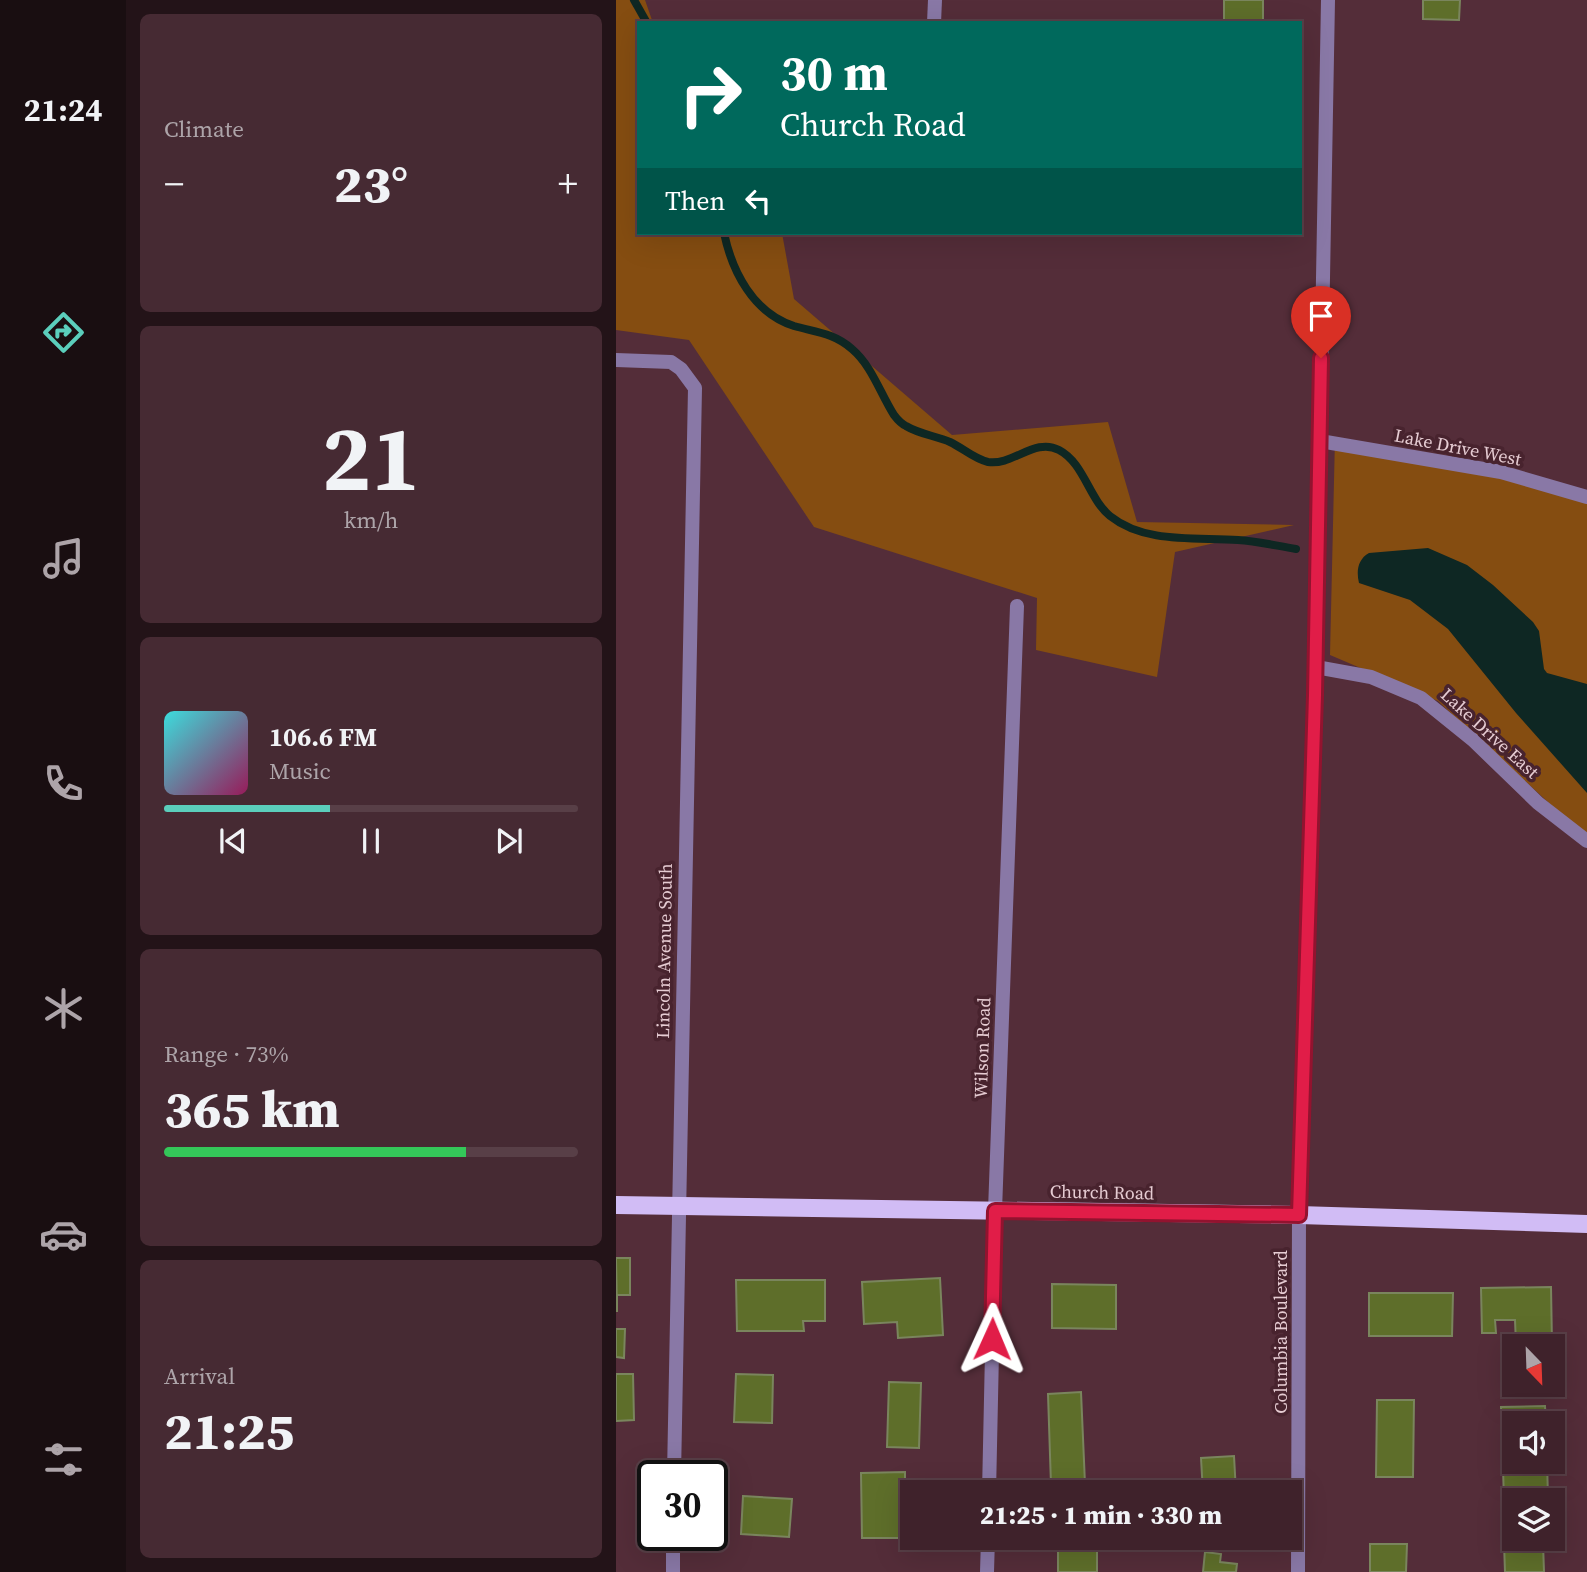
<!DOCTYPE html>
<html lang="en">
<head>
<meta charset="utf-8">
<style>
  body { margin:0; font-family:"Source Serif 4",serif; background:#462a33; color:#f1f3f6; height:100vh; display:flex; flex-direction:column; font-size:26px; white-space:nowrap }
  * { box-sizing:border-box; margin:0 }
  p { font-size:23px; color:#ada4a9 }
  .icon { flex:none; width:38px; height:38px; fill:none; stroke:currentColor; stroke-width:2; stroke-linecap:round; stroke-linejoin:round }
  .map { position:relative; flex:1; overflow:hidden }
  .details { display:flex; flex-direction:column; gap:14px; padding:14px; background:#231318; width:490px }
  .details>* { flex:none }
  .top-card { position:absolute; left:21px; top:21px; width:665px; height:214px; border-radius:0px; box-shadow:0 7px 28px #0002,0 0 0 2px #583f47; background:#00695c; color:#fff; overflow:hidden }
  .needle { width:46px; rotate:157deg }
  .buttons { position:absolute; left:886px; top:1334px; display:grid; gap:14px }
  .buttons a { display:grid; place-items:center; width:63px; height:63px; border-radius:0px; background:#3f222b; box-shadow:0 7px 28px #0002,0 0 0 2px #583f47; font-size:35px }
  .speed { position:absolute; left:21px; top:1460px; display:flex; gap:14px; font-size:35px; font-weight:700; text-align:center }
  .speed>* { display:grid; place-content:center; width:91px; height:91px; border-radius:50%; background:#3f222b; box-shadow:0 7px 28px #0002,0 0 0 2px #583f47; line-height:1 }
  .speed .limit { border:4px solid #111; border-radius:10px; background:#fff; color:#111 }
  .pin { position:absolute; display:grid; place-items:center; width:60px; height:60px; color:#fff; margin:-72px -30px; border-radius:50% 50% 50% 0; rotate:-45deg; box-shadow:0 0 7px #0007 }
  .pin .icon { rotate:45deg }
  .me { position:absolute; width:77px; margin:-38px; rotate:1deg; stroke-linejoin:round; filter:drop-shadow(0 0 5px #0008) }
  .turn { display:flex; align-items:center; gap:24px; height:147px; padding:0 28px; font-size:32px }
  .turn .icon { width:91px; height:91px; stroke-width:2.5 }
  .turn b { display:block; font-size:49px; line-height:60px }
  .then { display:flex; align-items:center; height:66px; padding:0 28px; background:#0003; gap:14px; font-size:26px }
  .big { font-size:52px; font-weight:800; line-height:1.1 }
  .details .widget { flex:1; display:flex; flex-direction:column; justify-content:center; gap:10px; min-width:0; padding:0 24px; border-radius:10px; background:#462a33 }
  .details .dial { align-items:center; gap:0 }
  .dial b { font-size:91px; line-height:1 }
  .song { display:flex; align-items:center; gap:21px }
  .cover { width:84px; height:84px; border-radius:10px; background:linear-gradient(135deg,hsl(180 70% 55%),hsl(330 70% 35%)) }
  .played { height:7px; border-radius:4px; background:linear-gradient(90deg,#5bcebc 40%,#583f47 40%) }
  .keys { display:flex; justify-content:space-around; direction:ltr }
  .heat { display:flex; justify-content:space-between; align-items:center; font-size:38px; direction:ltr }
  .charge { height:10px; border-radius:5px; background:linear-gradient(90deg,#34c759 73%,#583f47 0) }
  .trip { position:absolute; left:284px; top:1480px; width:402px; height:70px; border-radius:0px; background:#3f222b; box-shadow:0 7px 28px #0002,0 0 0 2px #583f47; font-weight:800; line-height:70px; text-align:center }
  main { display:flex; flex:1; min-height:0 }
  .tab-bar { display:flex; flex-direction:column; width:126px; justify-content:space-around; align-items:center; background:#190e11; color:#ada4a9 }
  .tab-bar .icon { width:49px; height:49px }
  .tab-bar .active { color:#5bcebc }
  .tab-bar b { font-size:32px; color:#f1f3f6 }
  .map>svg:first-child { display:block }
</style>
</head>
<body>
<main>
<nav class="tab-bar">
<b>21:24</b>
<svg class="icon active" aria-label="directions" viewBox="0 0 24 24"><path d="M12 3l9 9-9 9-9-9zM9 14v-3h6M13 9l2 2-2 2"/></svg>
<svg class="icon" aria-label="music" viewBox="0 0 24 24"><path d="M9 18V5l10-2v13"/><circle cx="6" cy="18" r="3"/><circle cx="16" cy="16" r="3"/></svg>
<svg class="icon" aria-label="phone" viewBox="0 0 24 24"><path d="M5 4h4l2 5-3 2q2 4 5 5l2-3 5 2v4C11 20 4 13 5 4z"/></svg>
<svg class="icon" aria-label="climate" viewBox="0 0 24 24"><path d="M12 3v18M4 7l16 10M4 17L20 7"/></svg>
<svg class="icon" aria-label="car" viewBox="0 0 24 24"><path d="M5 17H2v-5l4-1 3-4h7l3 4 3 1v5h-3M9 17h6M6 11h13"/><circle cx="7" cy="17" r="2"/><circle cx="17" cy="17" r="2"/></svg>
<svg class="icon" aria-label="filters" viewBox="0 0 24 24"><path d="M4 7h16M4 17h16"/><circle cx="9" cy="7" r="2"/><circle cx="15" cy="17" r="2"/></svg>
</nav>
<section class="details">
<div class="widget"><p>Climate</p>
<div class="heat"><a>−</a><b class="big">23°</b><a>+</a></div>
</div>
<div class="widget dial"><b>21</b><p>km/h</p></div>
<div class="widget">
<div class="song"><i class="cover"></i><div><b>106.6 FM</b><p>Music</p></div></div>
<div class="played"></div>
<div class="keys"><svg class="icon" aria-label="previous" viewBox="0 0 24 24"><path d="M18 5L8 12l10 7zM5 5v14"/></svg><svg class="icon" aria-label="pause" viewBox="0 0 24 24"><path d="M8 5v14M16 5v14"/></svg><svg class="icon" aria-label="next" viewBox="0 0 24 24"><path d="M6 5l10 7-10 7zM19 5v14"/></svg></div>
</div>
<div class="widget"><p>Range · 73%</p><b class="big">365 km</b><div class="charge"></div></div>
<div class="widget"><p>Arrival</p><b class="big">21:25</b></div>
</section>
<div class="map">
<svg width="971" height="1572" viewBox="0 0 971 1572">
  <rect width="100%" height="100%" fill="#542d39"/>
  <g fill="#854d11">
    <path d="M 0,0 L 29,0 L 37,23 L 23,23 L 23,233 L 166,233 L 178,299 L 336,435 L 492,422 L 521,522 L 678,525 L 559,552 L 541,677 L 420,650 L 421,598 L 198,527 L 73,340 L 0,330 Z"/>
    <path d="M 719,438 L 971,498 L 971,838 L 822,701 L 714,655 Z"/>
  </g>
  <path fill="#0e2723" d="M 812,548 L 851,565 L 877,585 L 917,622 L 923,631 L 928,669 L 931,673 L 971,684 L 971,793 L 900,713 L 832,629 L 794,600 L 743,583 C 740,571 742,559 753,553 Z"/>
  <g fill="none" stroke-linecap="round" stroke-linejoin="round">
    <g stroke="#0e2723" stroke-width="8">
      <path d="M 18,0 L 31,23"/>
      <path d="M 108,233 C 116,271 137,313 178,326 C 199,332 218,333 236,349 C 256,366 264,393 278,415 C 281,419 286,424 290,426 C 303,434 320,436 334,442 C 347,448 358,459 372,462 C 397,466 419,437 443,450 C 468,463 473,499 494,516 C 529,544 580,537 622,540 C 641,541 661,546 680,549"/>
    </g>
  </g>
  <g fill="#5e6e2a" stroke="#7a855d" stroke-width="2">
    <rect x="608" y="0" width="39" height="23"/>
    <path d="M 807,0 L 844,0 L 843,20 L 807,19 Z"/>
    <path d="M 0,1258 L 14,1258 L 14,1295 L 1,1295 L 1,1312 Z"/>
    <path d="M 324,1278 L 327,1335 L 282,1338 L 281,1322 L 248,1324 L 246,1282 Z"/>
    <path d="M 120,1280 L 209,1280 L 209,1321 L 187,1321 L 188,1331 L 121,1331 Z"/>
    <path d="M 436,1284 L 500,1285 L 500,1329 L 436,1328 Z"/>
    <path d="M 935,1287 L 936,1344 L 900,1345 L 899,1320 L 879,1320 L 880,1333 L 866,1333 L 865,1288 Z"/>
    <path d="M 753,1293 L 837,1293 L 836,1336 L 753,1336 Z"/>
    <path d="M 0,1329 L 9,1329 L 8,1358 L 0,1357 Z"/>
    <path d="M 0,1374 L 17,1374 L 18,1420 L 0,1421 Z"/>
    <path d="M 120,1374 L 157,1375 L 156,1423 L 118,1422 Z"/>
    <path d="M 273,1382 L 305,1383 L 303,1448 L 271,1447 Z"/>
    <path d="M 465,1392 L 469,1484 L 435,1485 L 432,1394 Z"/>
    <path d="M 761,1400 L 798,1400 L 797,1477 L 760,1477 Z"/>
    <path d="M 929,1406 L 930,1423 L 898,1423 L 898,1461 L 931,1461 L 932,1498 L 888,1500 L 885,1407 Z"/>
    <path d="M 618,1456 L 620,1492 L 587,1493 L 585,1458 Z"/>
    <path d="M 289,1472 L 289,1504 L 296,1504 L 296,1538 L 246,1538 L 245,1473 Z"/>
    <path d="M 127,1496 L 176,1499 L 173,1537 L 125,1534 Z"/>
    <rect x="442" y="1538" width="39" height="34"/>
    <path d="M 888,1543 L 927,1543 L 928,1572 L 889,1572 Z"/>
    <path d="M 754,1544 L 791,1544 L 790,1572 L 754,1572 Z"/>
    <path d="M 589,1552 L 605,1554 L 604,1562 L 621,1564 L 620,1572 L 587,1572 Z"/>
  </g>
  <g fill="none" stroke-linecap="round" stroke-linejoin="round">
    <g stroke="#8978a6" stroke-width="14">
      <path d="M 318,23 L 319,0"/>
      <path d="M 0,360 L 55,362 L 65,369 L 79,388 L 58,1475"/>
      <path d="M 704,441 L 885,472 L 971,497"/>
      <path d="M 700,667 L 755,677 L 805,698 L 857,740 L 922,803 L 971,841"/>
      <path d="M 373,1493 L 379,1211 L 401,606"/>
      <path d="M 57,1572 L 57,1535"/>
      <path d="M 371,1572 L 372,1538"/>
      <path d="M 682,1572 L 683,1215 L 700,667 L 712,0"/>
    </g>
    <path stroke="#d1bcf5" stroke-width="18" d="M 0,1205 L 683,1215 L 971,1224"/>
  </g>
  <g fill="none" stroke-linecap="round" stroke-linejoin="round">
    <defs>
      <path id="route" d="M 376,1339 L 379,1211 L 683,1215 L 699,695 L 705,358"/>
    </defs>
    <use href="#route" stroke="#92132f" stroke-width="18"/>
    <use href="#route" stroke="#e11d48" stroke-width="12"/>
  </g>
  <g text-anchor="middle" dominant-baseline="central" stroke-width="7" stroke-linejoin="round" paint-order="stroke">
    <g font-size="18" fill="#e6ccd3" stroke="#48232e">
      <text transform="translate(842 447) rotate(11)">Lake Drive West</text>
      <text transform="translate(874 733) rotate(42)">Lake Drive East</text>
      <text transform="translate(48 951) rotate(-89)">Lincoln Avenue South</text>
      <text transform="translate(366 1048) rotate(-88)">Wilson Road</text>
      <text transform="translate(486 1192) rotate(1)">Church Road</text>
      <text transform="translate(664 1332) rotate(-90)">Columbia Boulevard</text>
    </g>
  </g>
</svg>
<div class="buttons">
<a><svg class="needle" viewBox="-14 -14 28 28"><path d="M0-13l5 13h-10z" fill="#e53935"/><path d="M0 13l5-13h-10z" fill="#ada4a9"/></svg></a>
<a><svg class="icon" aria-label="sound" viewBox="0 0 24 24"><path d="M4 9h4l5-4v14l-5-4H4zM17 9q2 3 0 6"/></svg></a>
<a><svg class="icon" aria-label="layers" viewBox="0 0 24 24"><path d="M12 4l9 5-9 5-9-5zM3 14l9 5 9-5"/></svg></a>
</div>
<div class="speed"><div class="limit">30</div></div>
<div class="pin" style="left:705px;top:358px;background:#d93025"><svg class="icon" aria-label="arrive" viewBox="0 0 24 24"><path d="M6 21V4h12l-3 4 3 4H6"/></svg></div>
<svg class="me" style="left:376px;top:1339px" viewBox="-20 -20 40 40"><path d="M0-17L14 15 0 8-14 15z" fill="#e11d48" stroke="#fff" stroke-width="4"/></svg>
<div class="trip">21:25 · 1 min · 330 m</div>
<div class="top-card">
<div class="turn"><svg class="icon" aria-label="right" viewBox="0 0 24 24"><path d="M7 20v-9h11M14 6l5 5-5 5"/></svg><div><b>30 m</b>Church Road</div></div>
<div class="then">Then<svg class="icon" aria-label="left" viewBox="0 0 24 24"><path d="M17 20v-9H6M10 6l-5 5 5 5"/></svg></div>
</div>
</div>
</main>
</body>
</html>
